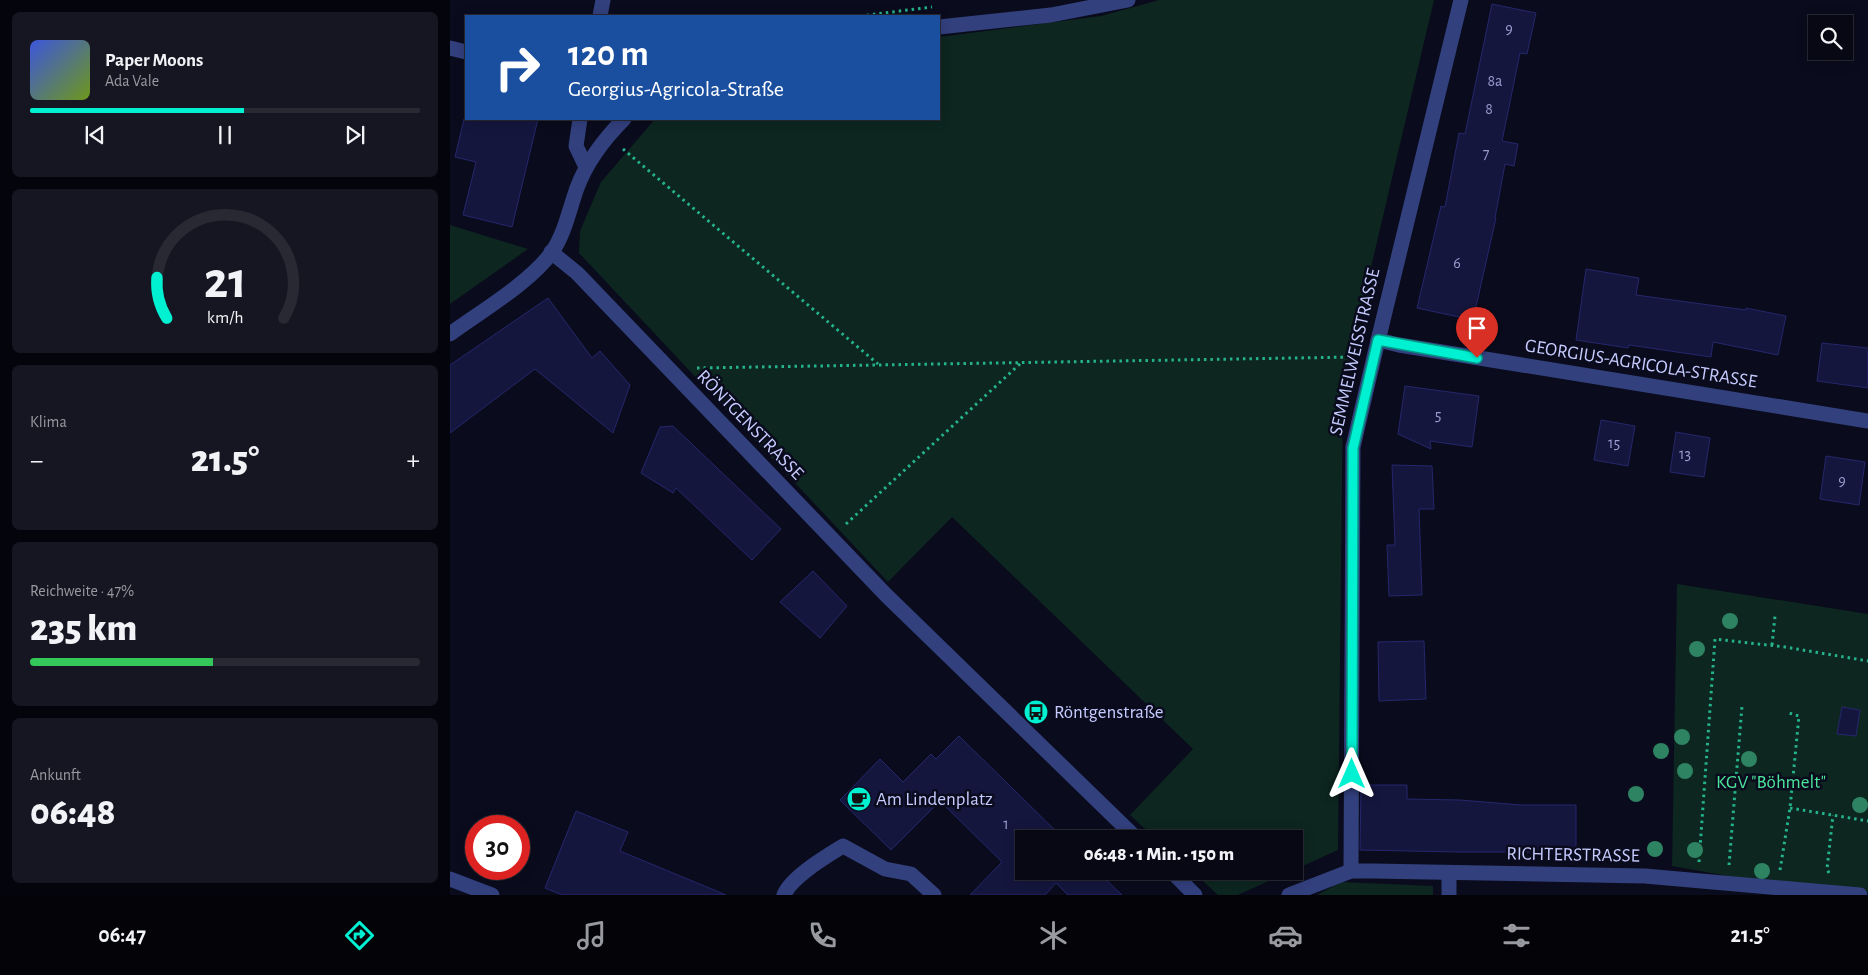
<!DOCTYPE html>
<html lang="de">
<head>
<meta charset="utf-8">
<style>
  body { margin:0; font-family:"Alegreya Sans",sans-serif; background:#161622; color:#f1f3f6; height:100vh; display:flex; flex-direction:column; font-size:19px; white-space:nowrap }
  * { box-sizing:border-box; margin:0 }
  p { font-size:16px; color:#989aa0 }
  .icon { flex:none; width:28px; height:28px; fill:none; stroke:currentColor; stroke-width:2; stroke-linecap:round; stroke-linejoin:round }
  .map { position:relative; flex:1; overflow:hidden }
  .side { display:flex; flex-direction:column; gap:12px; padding:12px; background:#04040c; width:450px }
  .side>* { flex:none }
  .banner { position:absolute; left:15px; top:15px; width:475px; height:105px; border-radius:0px; box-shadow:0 2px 12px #0003,0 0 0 1px #292934; background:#1a4fa0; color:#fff; overflow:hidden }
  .buttons { position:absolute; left:1358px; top:15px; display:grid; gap:10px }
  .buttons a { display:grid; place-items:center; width:45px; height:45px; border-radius:0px; background:#080815; box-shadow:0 2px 12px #0003,0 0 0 1px #292934; font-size:25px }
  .speed { position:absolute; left:15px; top:815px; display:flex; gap:10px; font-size:25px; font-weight:700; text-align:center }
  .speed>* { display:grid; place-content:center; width:65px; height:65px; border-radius:50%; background:#080815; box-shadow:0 2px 12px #0003,0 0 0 1px #292934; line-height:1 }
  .speed .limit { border:8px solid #d22; background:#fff; color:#111 }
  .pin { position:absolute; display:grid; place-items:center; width:42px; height:42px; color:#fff; margin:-51px -21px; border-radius:50% 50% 50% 0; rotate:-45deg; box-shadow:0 0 5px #0007 }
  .pin .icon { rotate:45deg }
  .me { position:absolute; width:55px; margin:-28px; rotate:0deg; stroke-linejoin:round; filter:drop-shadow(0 0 4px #0008) }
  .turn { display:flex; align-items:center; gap:18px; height:105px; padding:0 20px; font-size:22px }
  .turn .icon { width:65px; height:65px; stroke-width:2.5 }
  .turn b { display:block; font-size:35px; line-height:42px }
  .big { font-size:38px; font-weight:800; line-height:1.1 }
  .side .tile { flex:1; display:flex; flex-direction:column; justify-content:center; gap:8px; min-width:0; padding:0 18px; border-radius:8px; background:#161622 }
  .side .dial { align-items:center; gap:0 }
  .dial svg { height:130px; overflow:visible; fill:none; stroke:#292934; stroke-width:7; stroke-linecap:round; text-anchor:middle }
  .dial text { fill:#f1f3f6; stroke:none }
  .song { display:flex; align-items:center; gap:15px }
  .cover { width:60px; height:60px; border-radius:8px; background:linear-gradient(135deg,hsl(230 70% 55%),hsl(80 70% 35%)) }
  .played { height:5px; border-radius:2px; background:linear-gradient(90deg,#00f0d2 55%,#292934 55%) }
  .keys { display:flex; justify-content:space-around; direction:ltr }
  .heat { display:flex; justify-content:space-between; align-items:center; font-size:28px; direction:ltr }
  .charge { height:8px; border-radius:4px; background:linear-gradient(90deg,#34c759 47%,#292934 0) }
  .trip { position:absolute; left:565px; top:830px; width:288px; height:50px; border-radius:0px; background:#080815; box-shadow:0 2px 12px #0003,0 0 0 1px #292934; font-weight:800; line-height:50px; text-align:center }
  .tab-bar { display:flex; height:80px; justify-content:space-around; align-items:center; background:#030308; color:#989aa0 }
  .tab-bar .icon { width:35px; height:35px }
  .tab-bar .on { color:#00f0d2 }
  .tab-bar b { font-size:22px; color:#f1f3f6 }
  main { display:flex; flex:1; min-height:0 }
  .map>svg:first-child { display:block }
</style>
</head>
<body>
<main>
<section class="side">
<div class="tile">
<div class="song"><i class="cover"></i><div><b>Paper Moons</b><p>Ada Vale</p></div></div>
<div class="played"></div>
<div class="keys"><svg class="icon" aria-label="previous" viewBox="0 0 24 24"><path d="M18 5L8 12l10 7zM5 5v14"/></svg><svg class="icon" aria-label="pause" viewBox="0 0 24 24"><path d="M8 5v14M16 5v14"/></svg><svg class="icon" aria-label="next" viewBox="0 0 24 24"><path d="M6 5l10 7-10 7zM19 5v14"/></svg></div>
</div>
<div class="tile dial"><svg viewBox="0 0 100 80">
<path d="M14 69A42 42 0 1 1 86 69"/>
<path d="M14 69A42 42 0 0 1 8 44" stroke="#00f0d2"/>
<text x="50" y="56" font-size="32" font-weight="700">21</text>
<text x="50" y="72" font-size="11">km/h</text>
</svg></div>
<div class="tile"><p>Klima</p>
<div class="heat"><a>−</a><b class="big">21.5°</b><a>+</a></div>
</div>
<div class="tile"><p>Reichweite · 47%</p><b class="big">235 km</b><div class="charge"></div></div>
<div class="tile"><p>Ankunft</p><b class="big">06:48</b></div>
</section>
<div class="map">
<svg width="1418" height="895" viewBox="0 0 1418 895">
  <rect width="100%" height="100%" fill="#0a0b1c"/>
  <g fill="#0d2620">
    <path d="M 709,0 L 984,0 L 893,386 L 888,850 L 844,870 L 844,839 L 706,839 L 680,815 L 743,749 L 502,517 L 438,582 L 129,253 L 130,231 L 151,182 L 205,119 L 489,119 L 489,37 L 651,16 Z"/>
    <path d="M 0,225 L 78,249 L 0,304 Z"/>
    <path d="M 1227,584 L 1418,614 L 1418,892 L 1278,876 L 1222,866 Z"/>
    <path d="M 742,871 L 841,871 L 788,895 L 768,895 Z"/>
    <path d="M 891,882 L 983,886 L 983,895 L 867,895 Z"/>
  </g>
  <g fill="#15163e" stroke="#25276c">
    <path d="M 1042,4 L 1086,13 L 1077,54 L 1070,53 L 1052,141 L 1068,144 L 1064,166 L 1055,164 L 1045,218 L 1046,218 L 1023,320 L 967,308 L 991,206 L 995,207 L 1009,133 L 1015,134 Z"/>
    <path d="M 14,119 L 88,119 L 62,227 L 13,215 L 26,162 L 5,157 Z"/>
    <path d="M 1136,269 L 1189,278 L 1186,295 L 1296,310 L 1296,308 L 1336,316 L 1328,355 L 1263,342 L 1261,357 L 1179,345 L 1178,348 L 1126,340 Z"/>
    <path d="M 98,298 L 142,358 L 150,351 L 180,385 L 163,433 L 85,369 L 0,433 L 0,365 Z"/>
    <path d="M 1372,343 L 1418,348 L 1418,388 L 1367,381 Z"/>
    <path d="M 955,386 L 1029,396 L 1022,447 L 980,441 L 981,449 L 948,434 Z"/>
    <path d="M 1151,420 L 1185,426 L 1178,466 L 1144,460 Z"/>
    <path d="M 223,426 L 331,529 L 302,560 L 226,488 L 223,493 L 191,473 L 210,427 Z"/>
    <path d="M 1226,432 L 1260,438 L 1254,477 L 1220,472 Z"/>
    <path d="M 1376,456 L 1415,462 L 1409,505 L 1370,499 Z"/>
    <path d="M 942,465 L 982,466 L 984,509 L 969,509 L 972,595 L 939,596 L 937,545 L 945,545 Z"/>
    <path d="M 363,571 L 397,606 L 370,638 L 330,602 Z"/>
    <path d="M 974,641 L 976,699 L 929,701 L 928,642 Z"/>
    <path d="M 1392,707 L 1410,710 L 1406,736 L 1387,734 Z"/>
    <path d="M 509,736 L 614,839 L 574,839 L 574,871 L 647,871 L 672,895 L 618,895 L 606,883 L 595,895 L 520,895 L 552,862 L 490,801 L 441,850 L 390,800 L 430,759 L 453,782 L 481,754 L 486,759 Z"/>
    <path d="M 911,785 L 957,785 L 957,799 L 1010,800 L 1071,805 L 1126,805 L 1126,852 L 1008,852 L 910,850 Z"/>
    <path d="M 126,811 L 178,832 L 170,851 L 276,895 L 112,895 L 95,888 Z"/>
  </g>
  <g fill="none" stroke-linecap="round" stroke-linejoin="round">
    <g stroke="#25b38b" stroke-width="3" stroke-dasharray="2.5 4" stroke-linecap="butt">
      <path d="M 410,16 L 482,7"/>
      <path d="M 173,149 L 428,364"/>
      <path d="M 247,368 L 905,357"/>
      <path d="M 396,524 L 572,362"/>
      <path d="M 1322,645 L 1325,616"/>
      <path d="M 1340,808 L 1418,821"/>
      <path d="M 1249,862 L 1265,639 L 1335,647 L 1418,661"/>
      <path d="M 1279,865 L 1292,706"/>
      <path d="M 1330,870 L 1340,808 L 1349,716 L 1339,713 L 1339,711"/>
      <path d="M 1379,873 L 1377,869 L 1383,815"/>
    </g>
    <g stroke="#32407e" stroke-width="15">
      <path d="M 150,16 L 153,0"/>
      <path d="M 489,27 L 601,15 L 678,0"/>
      <path d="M 0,48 L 16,52"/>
      <path d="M 130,119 L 126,146 L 136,167"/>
      <path d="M 101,252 L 127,273 L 436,595 L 687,839"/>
      <path d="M 0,334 C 30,312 81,282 102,252 C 115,233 119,210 127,188 C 137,161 154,139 174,119"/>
      <path d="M 928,340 L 949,345 L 1418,421"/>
      <path d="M 721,871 L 745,895"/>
      <path d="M 901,871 L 903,447 L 924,357 L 1011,0"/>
      <path d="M 0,879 L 42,895"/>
      <path d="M 334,895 C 341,877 377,856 393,846 L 435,869 L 461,874 L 484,895"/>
      <path d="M 839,895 L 901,871 L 923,871 L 1195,876 L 1410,895"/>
      <path d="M 999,895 L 999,873"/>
    </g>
  </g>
  <g fill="#2e8362">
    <circle cx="1280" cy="621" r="8"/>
    <circle cx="1247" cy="649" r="8"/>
    <circle cx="1232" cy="737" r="8"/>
    <circle cx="1211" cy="751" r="8"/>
    <circle cx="1299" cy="759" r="8"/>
    <circle cx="1235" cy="771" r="8"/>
    <circle cx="1186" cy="794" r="8"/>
    <circle cx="1410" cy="805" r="8"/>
    <circle cx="1205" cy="849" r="8"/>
    <circle cx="1245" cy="850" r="8"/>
    <circle cx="1312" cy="871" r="8"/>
  </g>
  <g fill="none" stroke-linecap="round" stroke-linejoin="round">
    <defs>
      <path id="route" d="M 902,774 L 903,448 L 928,340 L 1027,358"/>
    </defs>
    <use href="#route" stroke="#009c88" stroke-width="12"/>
    <use href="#route" stroke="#00f0d2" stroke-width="9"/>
  </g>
  <defs>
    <symbol id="bus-disc" viewBox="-11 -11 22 22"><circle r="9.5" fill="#00f0d2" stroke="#0a0b1c"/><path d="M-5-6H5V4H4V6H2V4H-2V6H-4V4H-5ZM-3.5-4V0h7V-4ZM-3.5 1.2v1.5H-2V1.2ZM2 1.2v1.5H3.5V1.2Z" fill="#111"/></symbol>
    <symbol id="cafe-disc" viewBox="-11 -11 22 22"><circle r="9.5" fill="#00f0d2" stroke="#0a0b1c"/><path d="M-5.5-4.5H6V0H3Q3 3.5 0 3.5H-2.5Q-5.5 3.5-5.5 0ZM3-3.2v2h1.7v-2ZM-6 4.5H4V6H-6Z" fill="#111"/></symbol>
  </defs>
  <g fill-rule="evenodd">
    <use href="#bus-disc" x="572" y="698" width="28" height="28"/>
    <use href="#cafe-disc" x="395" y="785" width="28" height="28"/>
  </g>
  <g text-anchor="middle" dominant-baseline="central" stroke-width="5" stroke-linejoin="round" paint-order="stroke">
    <g font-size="16" fill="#999ecf">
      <text x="1059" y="29">9</text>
      <text x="1045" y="81">8a</text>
      <text x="1039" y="109">8</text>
      <text x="1036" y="154">7</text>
      <text x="1007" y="263">6</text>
      <text x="988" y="415">5</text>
      <text x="1164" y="443">15</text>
      <text x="1235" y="454">13</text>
      <text x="1392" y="481">9</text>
      <text x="556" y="824">1</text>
    </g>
    <g font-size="19" fill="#c5cbff" stroke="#0a0b1c">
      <text transform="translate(905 352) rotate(-77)">SEMMELWEISSTRASSE</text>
      <text transform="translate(1191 364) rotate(9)">GEORGIUS-AGRICOLA-STRASSE</text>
      <text transform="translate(300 425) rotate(46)">RÖNTGENSTRASSE</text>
      <text transform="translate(1123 855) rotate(1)">RICHTERSTRASSE</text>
    </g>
    <g font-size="19" fill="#c5cbff" stroke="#0a0b1c" text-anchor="start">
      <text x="604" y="712">Röntgenstraße</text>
      <text x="426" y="799">Am Lindenplatz</text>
    </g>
    <g font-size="19" fill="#4be59c" stroke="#0a0b1c">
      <text x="1321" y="782">KGV "Böhmelt"</text>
    </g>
  </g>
</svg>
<div class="buttons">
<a><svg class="icon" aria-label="search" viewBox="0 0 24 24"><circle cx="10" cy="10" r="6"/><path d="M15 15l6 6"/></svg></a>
</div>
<div class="speed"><div class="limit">30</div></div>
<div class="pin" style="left:1027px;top:358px;background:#d93025"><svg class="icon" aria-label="arrive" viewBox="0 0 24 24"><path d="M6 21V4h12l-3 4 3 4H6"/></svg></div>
<svg class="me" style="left:902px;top:774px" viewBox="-20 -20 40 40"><path d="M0-17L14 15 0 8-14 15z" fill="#00f0d2" stroke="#fff" stroke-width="4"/></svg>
<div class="trip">06:48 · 1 Min. · 150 m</div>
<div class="banner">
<div class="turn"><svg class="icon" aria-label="right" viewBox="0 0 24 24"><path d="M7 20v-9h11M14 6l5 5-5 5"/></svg><div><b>120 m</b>Georgius-Agricola-Straße</div></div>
</div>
</div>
</main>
<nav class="tab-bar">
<b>06:47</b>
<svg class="icon on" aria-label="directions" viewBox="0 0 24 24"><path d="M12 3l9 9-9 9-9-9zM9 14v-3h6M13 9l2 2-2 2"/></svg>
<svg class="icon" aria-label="music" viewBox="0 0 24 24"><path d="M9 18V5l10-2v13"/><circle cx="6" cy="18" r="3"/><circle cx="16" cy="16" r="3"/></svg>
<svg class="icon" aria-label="phone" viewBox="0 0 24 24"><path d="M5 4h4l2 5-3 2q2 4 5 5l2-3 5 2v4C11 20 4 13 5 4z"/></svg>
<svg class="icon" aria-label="climate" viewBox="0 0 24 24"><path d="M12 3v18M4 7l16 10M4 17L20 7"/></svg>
<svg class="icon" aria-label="car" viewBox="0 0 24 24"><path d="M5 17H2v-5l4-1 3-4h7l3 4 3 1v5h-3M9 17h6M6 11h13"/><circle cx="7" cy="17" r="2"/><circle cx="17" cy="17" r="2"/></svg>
<svg class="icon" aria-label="filters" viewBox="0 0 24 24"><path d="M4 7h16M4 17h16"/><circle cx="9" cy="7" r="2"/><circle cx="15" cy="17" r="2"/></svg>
<b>21.5°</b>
</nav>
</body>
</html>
